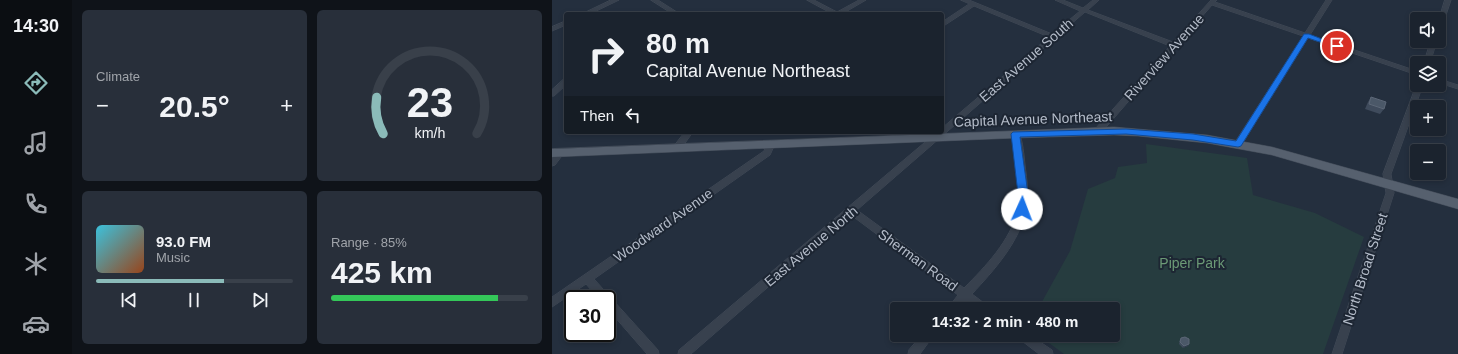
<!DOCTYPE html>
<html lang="en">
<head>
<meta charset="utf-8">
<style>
  body { margin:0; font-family:Arial,sans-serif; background:#282f3a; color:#f1f3f6; height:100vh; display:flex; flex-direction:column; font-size:15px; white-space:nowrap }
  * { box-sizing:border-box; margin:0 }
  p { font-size:13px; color:#a0a4aa }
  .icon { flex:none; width:22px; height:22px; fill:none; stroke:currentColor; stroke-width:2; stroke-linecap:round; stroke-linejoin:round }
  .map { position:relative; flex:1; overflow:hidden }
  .details { display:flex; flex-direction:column; gap:10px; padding:10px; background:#0f1319; width:480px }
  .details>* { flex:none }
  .guide { position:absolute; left:12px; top:12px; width:380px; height:122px; border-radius:4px; box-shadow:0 2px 6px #0003,0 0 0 1px #39404a; background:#1b232e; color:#f1f3f6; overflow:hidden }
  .buttons { position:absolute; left:858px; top:12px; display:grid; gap:8px }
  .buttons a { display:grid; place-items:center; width:36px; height:36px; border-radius:4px; background:#1b232e; box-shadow:0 2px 6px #0003,0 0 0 1px #39404a; font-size:20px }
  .speed { position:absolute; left:12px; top:290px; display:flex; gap:8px; font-size:20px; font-weight:700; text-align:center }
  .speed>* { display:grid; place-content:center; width:52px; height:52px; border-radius:50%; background:#1b232e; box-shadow:0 2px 6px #0003,0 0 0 1px #39404a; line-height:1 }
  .speed .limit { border:2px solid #111; border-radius:6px; background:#fff; color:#111 }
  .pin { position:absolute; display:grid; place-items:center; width:34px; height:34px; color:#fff; margin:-17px; border:2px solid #fff; border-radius:50%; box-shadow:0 1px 4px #0007 }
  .me { position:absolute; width:44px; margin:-22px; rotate:2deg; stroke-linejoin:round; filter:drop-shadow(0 0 3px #0008) }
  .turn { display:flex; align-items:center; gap:14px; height:84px; padding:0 16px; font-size:18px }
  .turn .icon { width:52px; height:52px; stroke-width:2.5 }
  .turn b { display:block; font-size:28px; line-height:34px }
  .then { display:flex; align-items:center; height:38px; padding:0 16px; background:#0003; gap:8px; font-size:15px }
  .big { font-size:30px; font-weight:700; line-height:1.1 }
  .details .tile { flex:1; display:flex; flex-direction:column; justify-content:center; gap:6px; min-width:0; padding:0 14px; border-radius:6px; background:#282f3a }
  .details .dial { align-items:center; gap:0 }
  .dial svg { height:104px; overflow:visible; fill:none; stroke:#39404a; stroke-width:7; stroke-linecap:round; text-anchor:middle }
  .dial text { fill:#f1f3f6; stroke:none }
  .song { display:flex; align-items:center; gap:12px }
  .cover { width:48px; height:48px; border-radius:6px; background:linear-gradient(135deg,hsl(190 70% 55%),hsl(20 70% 35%)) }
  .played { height:4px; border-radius:2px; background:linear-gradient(90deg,#8bbbb9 65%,#39404a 65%) }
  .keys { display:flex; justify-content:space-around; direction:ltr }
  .heat { display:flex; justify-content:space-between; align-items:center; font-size:22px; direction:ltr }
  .charge { height:6px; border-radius:3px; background:linear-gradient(90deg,#34c759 85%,#39404a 0) }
  .details .tiles { flex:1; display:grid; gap:10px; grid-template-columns:repeat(2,1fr) }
  .trip { position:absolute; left:338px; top:302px; width:230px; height:40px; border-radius:4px; background:#1b232e; box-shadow:0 2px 6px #0003,0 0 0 1px #39404a; font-weight:700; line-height:40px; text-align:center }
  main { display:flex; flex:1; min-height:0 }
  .tabs { display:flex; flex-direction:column; width:72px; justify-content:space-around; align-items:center; background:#0b0e12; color:#a0a4aa }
  .tabs .icon { width:28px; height:28px }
  .tabs .current { color:#8bbbb9 }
  .tabs b { font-size:18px; color:#f1f3f6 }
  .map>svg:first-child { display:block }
</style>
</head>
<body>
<main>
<nav class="tabs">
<b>14:30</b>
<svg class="icon current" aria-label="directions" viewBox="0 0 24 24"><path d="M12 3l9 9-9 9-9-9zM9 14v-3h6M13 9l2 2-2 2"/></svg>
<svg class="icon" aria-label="music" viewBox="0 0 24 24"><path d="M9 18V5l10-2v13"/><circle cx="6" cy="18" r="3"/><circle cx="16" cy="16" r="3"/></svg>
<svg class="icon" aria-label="phone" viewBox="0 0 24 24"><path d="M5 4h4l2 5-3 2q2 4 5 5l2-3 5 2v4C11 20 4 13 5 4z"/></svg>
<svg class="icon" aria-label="climate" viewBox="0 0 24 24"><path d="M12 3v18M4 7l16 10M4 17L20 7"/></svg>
<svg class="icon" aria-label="car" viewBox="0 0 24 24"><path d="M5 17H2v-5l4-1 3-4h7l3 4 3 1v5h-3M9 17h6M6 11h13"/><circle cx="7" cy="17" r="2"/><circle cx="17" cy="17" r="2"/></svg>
</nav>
<section class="details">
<div class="tiles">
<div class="tile"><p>Climate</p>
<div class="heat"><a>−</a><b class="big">20.5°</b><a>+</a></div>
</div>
<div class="tile dial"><svg viewBox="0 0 100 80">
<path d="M14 69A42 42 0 1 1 86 69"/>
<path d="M14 69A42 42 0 0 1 9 41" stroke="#8bbbb9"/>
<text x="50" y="56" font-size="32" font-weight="700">23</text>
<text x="50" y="72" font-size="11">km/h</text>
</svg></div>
<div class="tile">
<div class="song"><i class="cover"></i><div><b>93.0 FM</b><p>Music</p></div></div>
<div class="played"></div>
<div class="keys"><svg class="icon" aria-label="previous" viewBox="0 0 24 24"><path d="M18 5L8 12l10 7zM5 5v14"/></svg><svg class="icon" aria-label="pause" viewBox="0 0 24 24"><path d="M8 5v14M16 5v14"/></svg><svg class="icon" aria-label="next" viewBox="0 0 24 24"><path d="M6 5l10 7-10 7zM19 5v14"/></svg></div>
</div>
<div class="tile"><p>Range · 85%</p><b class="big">425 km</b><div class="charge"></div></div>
</div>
</section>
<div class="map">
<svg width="906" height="354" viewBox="0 0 906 354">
  <rect width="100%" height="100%" fill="#242f3e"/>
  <path fill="#263c3f" d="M 594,144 L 695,158 L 701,195 L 763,213 L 812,237 L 771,354 L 512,354 L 486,335 L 561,335 L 561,309 L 486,309 L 518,251 L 536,189 L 563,178 L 566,167 L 595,163 Z"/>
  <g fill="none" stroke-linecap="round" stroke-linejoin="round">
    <defs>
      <g id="minor">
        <path d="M 59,0 L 67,0 L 38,14 L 30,14 Z"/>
        <path d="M 99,0 L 106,0 L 128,14 L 121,14 Z"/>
        <path d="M 255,0 L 262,0 L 285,12 L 307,0 L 314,0 L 290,14 L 281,14 Z"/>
        <path d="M 409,0 L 417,0 L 500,34 L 528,11 L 503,0 L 511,0 L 531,8 L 541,0 L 547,0 L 536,10 L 621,42 L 659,0 L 665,0 L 663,2 L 753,33 L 774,0 L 780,0 L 758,35 L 865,71 L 865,75 L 756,38 L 689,146 L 683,146 L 682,144 L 683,142 L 751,36 L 660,5 L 549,133 L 543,133 L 542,131 L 543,129 L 618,46 L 533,12 L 305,210 L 412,288 C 434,266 458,241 466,210 C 471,188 465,157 460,134 L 461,132 L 467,132 C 471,142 472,155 473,165 C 475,180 477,195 474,209 C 468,242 442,270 420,294 L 436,306 L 438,309 L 425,309 L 414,301 L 406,309 L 395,309 L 406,295 L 299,215 L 139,354 L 126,354 L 127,350 L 385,132 L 390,132 L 390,128 L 497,37 L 422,6 L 390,27 L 390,22 L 417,4 Z"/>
        <path d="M 893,0 L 899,0 L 890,27 L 887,29 L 887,19 Z"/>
        <path d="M 14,21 L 14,25 L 0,31 L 0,27 Z"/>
        <path d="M 879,41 L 885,41 L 878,63 L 872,63 Z"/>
        <path d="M 12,79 L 14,79 L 14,85 L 2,96 L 0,96 L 0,90 Z"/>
        <path d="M 887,79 L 906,85 L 906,89 L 887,83 Z"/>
        <path d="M 865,84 L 871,85 L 839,174 L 842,193 L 790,354 L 780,354 L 834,193 L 831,174 Z"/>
        <path d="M 133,132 L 141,132 L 128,150 L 122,150 L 121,148 L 122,146 Z"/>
        <path d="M 219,141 L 223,144 L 218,155 L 42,279 L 106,350 L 107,354 L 95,354 L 55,308 L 55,299 L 47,299 L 34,284 L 0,307 L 0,297 L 212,151 L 216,142 Z"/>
        <path d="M 8,150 L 12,153 L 3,165 L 0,166 C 0,159 0,152 8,150 Z"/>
        <path d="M 370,335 L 382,335 L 368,354 L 356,354 L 357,350 Z"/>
        <path d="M 465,335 L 478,335 L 500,350 L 501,354 L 487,354 L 466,338 Z"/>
      </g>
      <path id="primary" d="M 562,127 L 655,135 L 720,147 L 906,199 L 906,209 L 720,155 L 655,143 L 586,136 L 562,135 L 464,138 L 0,157 L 0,149 Z"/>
    </defs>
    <use href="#minor" stroke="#414a57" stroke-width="1"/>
    <use href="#primary" stroke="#414a57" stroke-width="1"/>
    <use href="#minor" fill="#38414e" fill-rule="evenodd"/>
    <use href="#primary" fill="#56606e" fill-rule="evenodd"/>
  </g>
  <g fill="#3f4b5c">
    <path d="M 819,97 L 832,109 L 828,114 L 813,109 L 816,102 Z"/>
    <path d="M 629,338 L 637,344 L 636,346 L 631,348 L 627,344 L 628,340 Z"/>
  </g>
  <path fill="#2f3b4b" d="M 637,344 L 636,346 L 631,348 L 632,346 Z"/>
  <g fill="#4b5868" stroke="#5c6777">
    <path d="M 819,97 L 834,102 L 832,109 L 817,104 Z"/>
    <path d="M 633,337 L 637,339 L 637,344 L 632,346 L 628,342 L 629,338 Z"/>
  </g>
  <path fill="#1a73e8" stroke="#114b97" d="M 752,34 L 757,34 L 788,46 L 785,48 L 756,38 L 689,146 L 686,147 L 641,140 L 574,134 L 468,137 L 476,194 L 473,212 L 466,212 L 465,209 L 466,194 L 459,134 L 461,132 L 574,129 L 641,134 L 684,141 Z"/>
  <g text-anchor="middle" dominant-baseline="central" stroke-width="4" stroke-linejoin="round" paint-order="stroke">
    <g font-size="14" fill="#b4bcc9" stroke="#1d2633">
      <text transform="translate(612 57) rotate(-48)">Riverview Avenue</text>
      <text transform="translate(474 60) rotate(-41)">East Avenue South</text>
      <text transform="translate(481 119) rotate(-2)">Capital Avenue Northeast</text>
      <text transform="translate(111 225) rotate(-35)">Woodward Avenue</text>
      <text transform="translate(259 246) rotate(-40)">East Avenue North</text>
      <text transform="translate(366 260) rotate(36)">Sherman Road</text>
      <text transform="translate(813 269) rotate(-72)">North Broad Street</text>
    </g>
    <g font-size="14" fill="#6b9a76" stroke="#1d2633">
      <text x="640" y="263">Piper Park</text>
    </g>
  </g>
</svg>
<div class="buttons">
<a><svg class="icon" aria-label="sound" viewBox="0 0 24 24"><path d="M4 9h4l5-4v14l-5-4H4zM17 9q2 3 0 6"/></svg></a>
<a><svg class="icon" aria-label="layers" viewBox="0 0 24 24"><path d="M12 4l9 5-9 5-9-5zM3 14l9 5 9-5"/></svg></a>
<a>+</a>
<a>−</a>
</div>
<div class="speed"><div class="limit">30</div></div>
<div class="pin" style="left:785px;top:46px;background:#d93025"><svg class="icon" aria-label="arrive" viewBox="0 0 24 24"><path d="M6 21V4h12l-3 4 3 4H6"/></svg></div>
<svg class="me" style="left:470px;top:209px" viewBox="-20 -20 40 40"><circle r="19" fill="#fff"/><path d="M0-13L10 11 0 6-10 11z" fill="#1a73e8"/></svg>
<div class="trip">14:32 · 2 min · 480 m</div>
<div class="guide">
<div class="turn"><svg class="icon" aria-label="right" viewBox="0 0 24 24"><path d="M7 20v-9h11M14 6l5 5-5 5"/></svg><div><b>80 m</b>Capital Avenue Northeast</div></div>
<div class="then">Then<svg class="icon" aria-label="left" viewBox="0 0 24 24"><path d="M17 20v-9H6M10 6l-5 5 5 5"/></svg></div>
</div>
</div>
</main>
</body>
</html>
